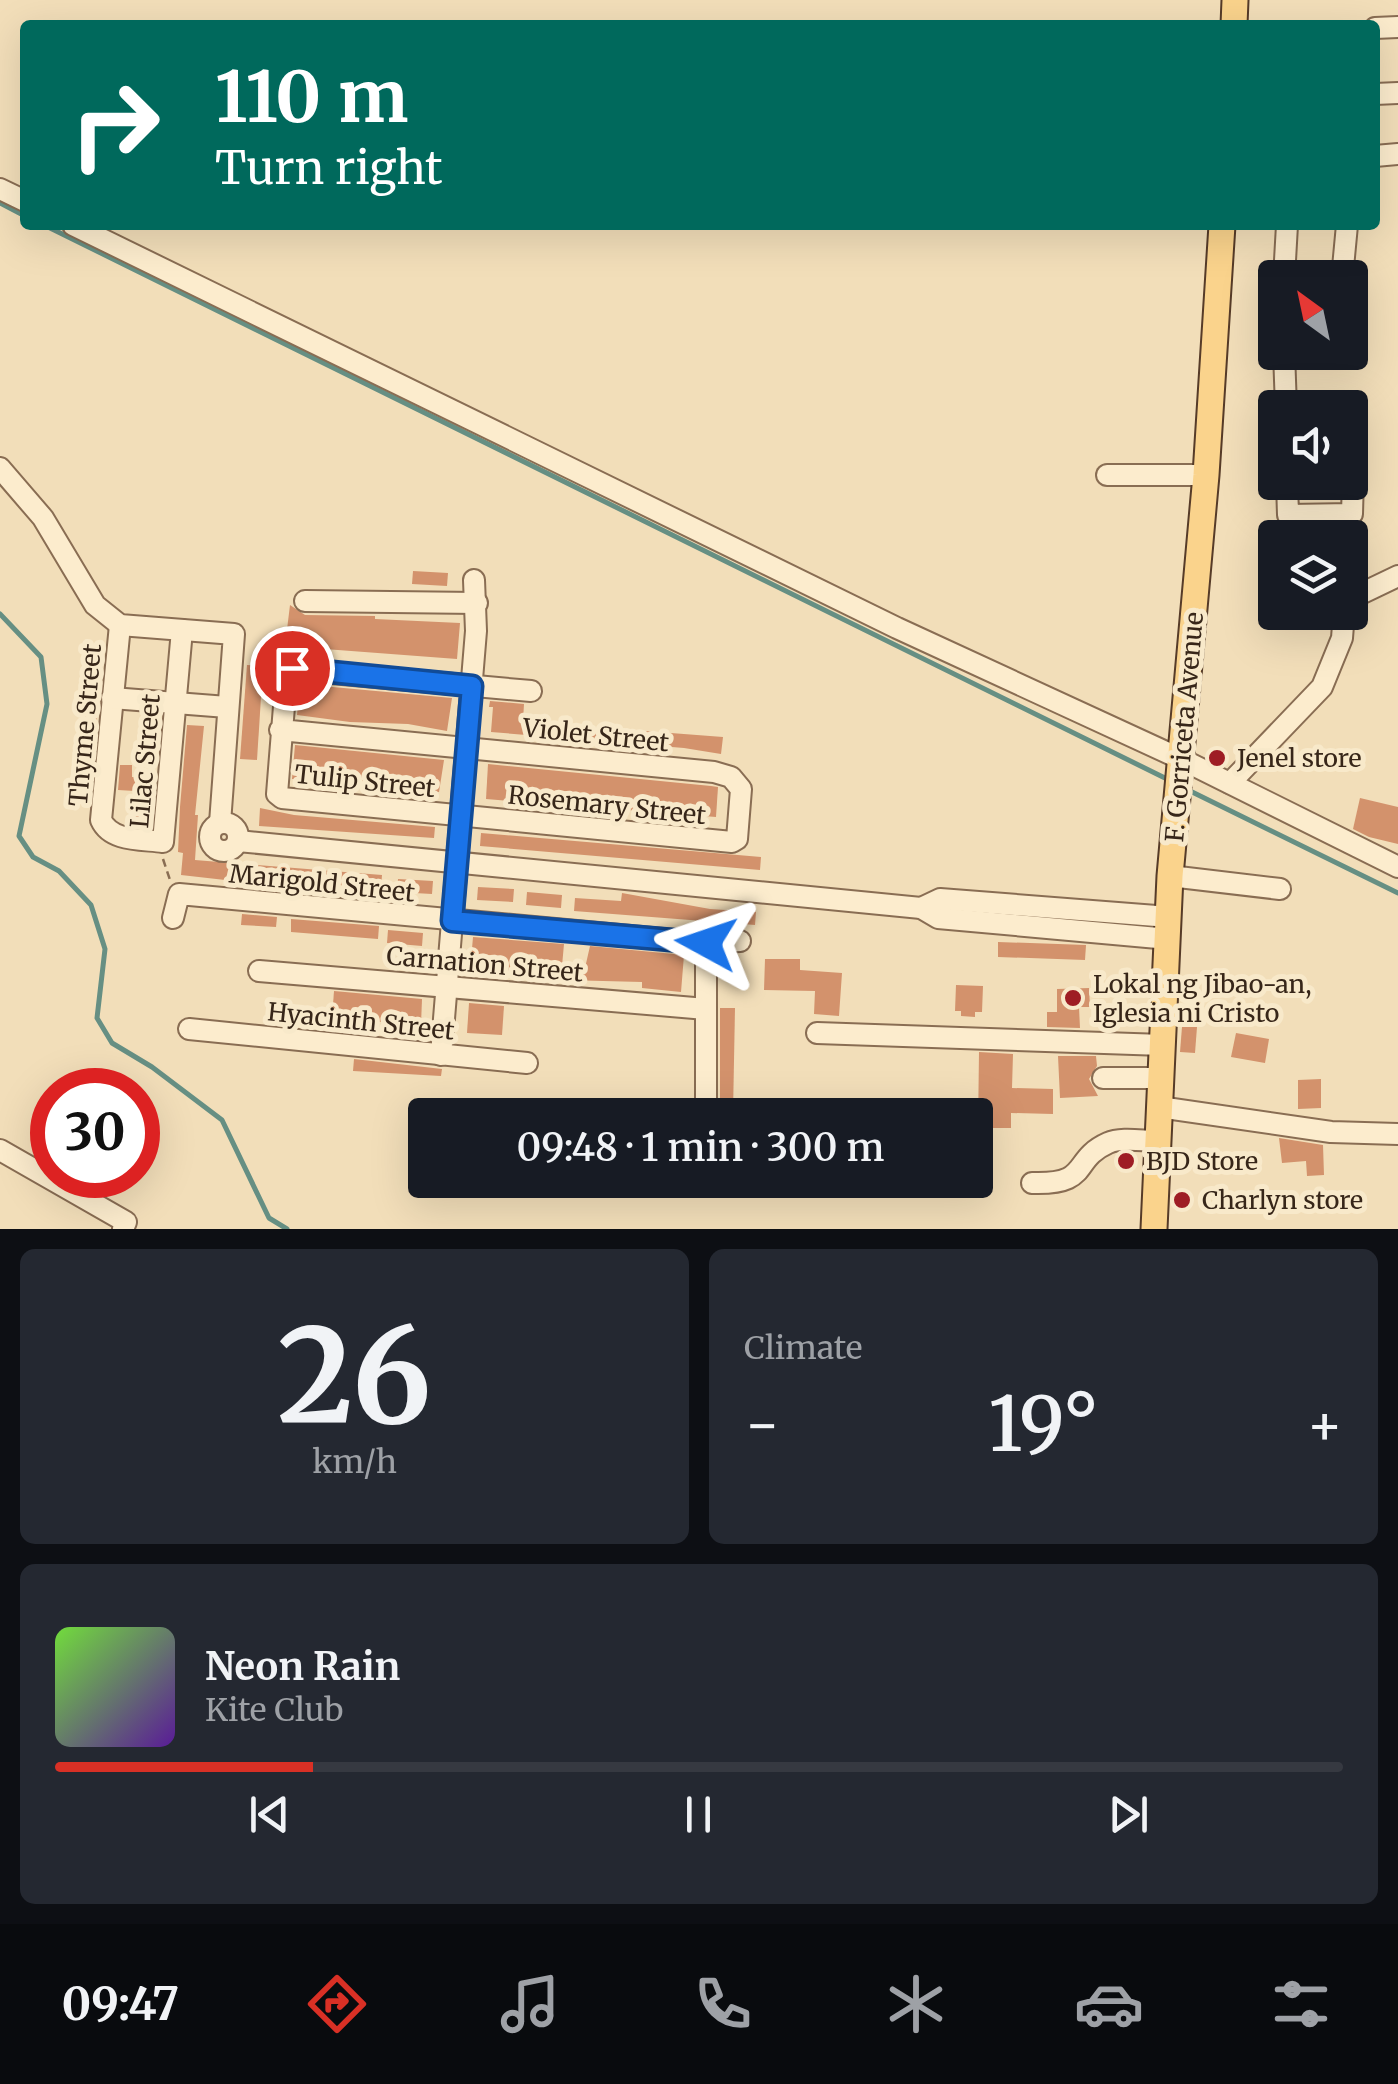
<!DOCTYPE html>
<html lang="en">
<head>
<meta charset="utf-8">
<style>
  body { margin:0; font-family:Merriweather,serif; background:#242831; color:#f1f3f6; height:100vh; display:flex; flex-direction:column; font-size:38px; white-space:nowrap }
  * { box-sizing:border-box; margin:0 }
  p { font-size:32px; color:#9ea1a6 }
  .icon { flex:none; width:55px; height:55px; fill:none; stroke:currentColor; stroke-width:2; stroke-linecap:round; stroke-linejoin:round }
  .map { position:relative; height:1229px; overflow:hidden }
  .panel { display:flex; flex-direction:column; gap:20px; padding:20px; background:#0d0f14; flex:1 }
  .panel>* { flex:none }
  .top-card { position:absolute; left:20px; top:20px; width:1360px; height:210px; border-radius:10px; box-shadow:0 10px 40px #0002; background:#00695c; color:#fff; overflow:hidden }
  .needle { width:65px; rotate:327deg }
  .fabs { position:absolute; left:1258px; top:260px; display:grid; gap:20px }
  .fabs a { display:grid; place-items:center; width:110px; height:110px; border-radius:10px; background:#171b24; box-shadow:0 10px 40px #0002; font-size:50px }
  .speed { position:absolute; left:30px; top:1068px; display:flex; gap:20px; font-size:50px; font-weight:700; text-align:center }
  .speed>* { display:grid; place-content:center; width:130px; height:130px; border-radius:50%; background:#171b24; box-shadow:0 10px 40px #0002; line-height:1 }
  .speed .limit { border:15px solid #d22; background:#fff; color:#111 }
  .pin { position:absolute; display:grid; place-items:center; width:85px; height:85px; color:#fff; margin:-42px; border:5px solid #fff; border-radius:50%; box-shadow:0 2px 10px #0007 }
  .me { position:absolute; width:110px; margin:-55px; rotate:275deg; stroke-linejoin:round; filter:drop-shadow(0 0 8px #0008) }
  .turn { display:flex; align-items:center; gap:35px; height:210px; padding:0 30px; font-size:45px }
  .turn .icon { width:130px; height:130px; stroke-width:2.5 }
  .turn b { display:block; font-size:70px; line-height:85px }
  .big { font-size:75px; font-weight:600; line-height:1.1 }
  .panel .tile { flex:1; display:flex; flex-direction:column; justify-content:center; gap:15px; min-width:0; padding:0 35px; border-radius:15px; background:#242831 }
  .panel .dial { align-items:center; gap:0 }
  .dial b { font-size:130px; line-height:1 }
  .song { display:flex; align-items:center; gap:30px }
  .cover { width:120px; height:120px; border-radius:15px; background:linear-gradient(135deg,hsl(100 70% 55%),hsl(270 70% 35%)) }
  .played { height:10px; border-radius:5px; background:linear-gradient(90deg,#d93025 20%,#363941 20%) }
  .keys { display:flex; justify-content:space-around; direction:ltr }
  .heat { display:flex; justify-content:space-between; align-items:center; font-size:55px; direction:ltr }
  .panel .tiles { flex:1; display:grid; gap:20px; grid-template-columns:1fr 1fr }
  .tile:last-child { grid-column:span 2 }
  .trip { position:absolute; left:408px; top:1098px; width:585px; height:100px; border-radius:10px; background:#171b24; box-shadow:0 10px 40px #0002; font-weight:600; line-height:100px; text-align:center }
  .dock { display:flex; height:160px; justify-content:space-around; align-items:center; background:#090b0e; color:#9ea1a6 }
  .dock .icon { width:70px; height:70px }
  .dock .active { color:#d93025 }
  .dock b { font-size:45px; color:#f1f3f6 }
  .map>svg:first-child { display:block }
</style>
</head>
<body>
<div class="map">
<svg width="1398" height="1229" viewBox="0 0 1398 1229">
  <rect width="100%" height="100%" fill="#f2deb9"/>
  <g fill="none" stroke-linecap="round" stroke-linejoin="round">
    <g stroke="#668f83" stroke-width="5">
      <path d="M 0,203 L 25,216"/>
      <path d="M 44,225 L 1171,781"/>
      <path d="M 0,614 L 41,657 L 47,704 L 19,836 L 33,857 L 59,871 L 91,905 L 105,949 L 97,1018 L 112,1043 L 152,1067 L 222,1120 L 269,1218 L 287,1229"/>
      <path d="M 1184,788 L 1398,893"/>
    </g>
  </g>
  <g fill="#d3926c">
    <path d="M 413,571 L 448,573 L 447,586 L 412,584 Z"/>
    <path d="M 290,605 L 305,615 L 375,616 L 375,619 L 460,623 L 457,659 L 285,646 Z"/>
    <path d="M 86,662 L 102,663 L 94,748 L 78,747 Z"/>
    <path d="M 247,665 L 263,666 L 257,760 L 240,759 Z"/>
    <path d="M 300,684 L 452,698 L 447,731 L 408,724 L 350,722 L 297,715 Z"/>
    <path d="M 490,701 L 524,704 L 523,721 L 527,722 L 723,737 L 721,754 L 684,748 L 491,732 L 493,707 L 489,707 Z"/>
    <path d="M 143,717 L 159,718 L 156,755 L 140,754 Z"/>
    <path d="M 187,725 L 204,726 L 195,815 L 198,815 L 195,860 L 382,875 L 381,888 L 270,880 L 269,885 L 181,875 L 183,853 L 178,852 L 180,807 Z"/>
    <path d="M 295,745 L 444,760 L 439,792 L 292,779 Z"/>
    <path d="M 488,764 L 711,786 L 718,787 L 716,817 L 486,799 Z"/>
    <path d="M 120,765 L 132,765 L 132,777 L 153,779 L 150,818 L 133,817 L 135,791 L 118,790 Z"/>
    <path d="M 1360,798 L 1398,807 L 1398,844 L 1369,837 L 1353,829 Z"/>
    <path d="M 260,808 L 294,815 L 435,827 L 434,838 L 259,826 Z"/>
    <path d="M 481,833 L 761,857 L 760,870 L 480,846 Z"/>
    <path d="M 398,879 L 433,881 L 432,894 L 397,892 Z"/>
    <path d="M 478,887 L 514,889 L 513,902 L 477,900 Z"/>
    <path d="M 527,892 L 562,895 L 561,908 L 526,905 Z"/>
    <path d="M 622,893 L 710,909 L 756,912 L 755,925 L 574,911 L 575,898 L 621,901 Z"/>
    <path d="M 242,914 L 277,917 L 276,927 L 241,925 Z"/>
    <path d="M 291,919 L 379,926 L 378,939 L 291,932 Z"/>
    <path d="M 388,930 L 423,933 L 422,946 L 387,943 Z"/>
    <path d="M 473,937 L 564,944 L 562,966 L 585,968 L 590,946 L 684,955 L 681,992 L 642,988 L 642,982 L 564,980 L 470,972 Z"/>
    <path d="M 998,942 L 1086,945 L 1085,960 L 998,957 Z"/>
    <path d="M 765,959 L 800,959 L 800,970 L 842,973 L 839,1016 L 814,1014 L 815,991 L 764,990 Z"/>
    <path d="M 956,985 L 983,986 L 982,1012 L 975,1012 L 975,1017 L 961,1016 L 961,1011 L 955,1011 Z"/>
    <path d="M 1089,988 L 1090,1007 L 1079,1007 L 1080,1028 L 1047,1027 L 1047,1012 L 1057,1012 L 1057,989 Z"/>
    <path d="M 334,991 L 422,999 L 421,1025 L 332,1018 Z"/>
    <path d="M 469,1003 L 504,1006 L 502,1035 L 467,1033 Z"/>
    <path d="M 720,1008 L 735,1008 L 733,1114 L 720,1114 Z"/>
    <path d="M 1182,1027 L 1197,1027 L 1195,1053 L 1180,1052 Z"/>
    <path d="M 1236,1033 L 1269,1039 L 1265,1063 L 1231,1057 Z"/>
    <path d="M 979,1052 L 1013,1054 L 1012,1088 L 1053,1089 L 1053,1114 L 1011,1113 L 1011,1128 L 978,1128 Z"/>
    <path d="M 1058,1056 L 1096,1056 L 1097,1066 L 1089,1079 L 1098,1096 L 1060,1098 Z"/>
    <path d="M 354,1059 L 442,1069 L 441,1076 L 353,1071 Z"/>
    <path d="M 1321,1079 L 1321,1108 L 1298,1109 L 1298,1080 Z"/>
    <path d="M 1279,1138 L 1323,1145 L 1324,1175 L 1307,1176 L 1306,1161 L 1282,1163 Z"/>
  </g>
  <g fill="none" stroke-linecap="round" stroke-linejoin="round">
    <defs>
      <g id="minor">
        <path d="M 1375,28 L 1398,27"/>
        <path d="M 1375,94 L 1398,93"/>
        <path d="M 1375,156 L 1398,154"/>
        <path d="M 0,189 L 25,201"/>
        <path d="M 73,225 L 897,628 L 1181,759 L 1398,867"/>
        <path d="M 1284,278 L 1287,225"/>
        <path d="M 1342,278 L 1347,225"/>
        <path d="M 1284,352 L 1286,408"/>
        <path d="M 1286,405 L 1355,406 L 1352,514 L 1288,515 L 1287,482"/>
        <path d="M 0,468 L 43,518 L 95,605 L 120,625 L 234,634 L 220,823"/>
        <path d="M 1107,475 L 1206,475"/>
        <path d="M 1350,599 L 1398,576"/>
        <path d="M 305,601 L 477,603"/>
        <path d="M 120,625 L 101,820 C 111,842 142,839 163,842 L 182,630"/>
        <path d="M 112,698 L 227,707"/>
        <path d="M 280,730 L 714,772 L 731,777 L 741,789 L 737,839 L 732,842 L 282,798 L 277,794 L 287,669 L 531,691"/>
        <path d="M 1230,783 L 1322,687 L 1342,638 L 1344,612"/>
        <circle cx="224" cy="837" r="14"/>
        <path d="M 238,841 L 921,908 L 938,918 L 1169,939"/>
        <path d="M 1170,876 L 1280,889"/>
        <path d="M 921,908 L 940,899 L 1169,917"/>
        <path d="M 173,918 L 179,894 L 706,943 L 706,1115"/>
        <path d="M 706,943 L 740,941"/>
        <path d="M 259,971 L 706,1009"/>
        <path d="M 189,1029 L 527,1063"/>
        <path d="M 817,1033 L 1163,1045"/>
        <path d="M 441,1055 L 476,631 L 474,580"/>
        <path d="M 1103,1078 L 1161,1078"/>
        <path d="M 1159,1107 L 1331,1132 L 1398,1134"/>
        <path d="M 0,1150 L 126,1222 L 123,1229"/>
        <path d="M 1032,1183 C 1092,1185 1070,1160 1108,1143 C 1121,1137 1142,1141 1157,1141"/>
      </g>
      <g id="major">
        <path d="M 1234,25 L 1235,0"/>
        <path d="M 1154,1229 L 1170,876 L 1206,475 L 1222,225"/>
      </g>
    </defs>
    <use href="#minor" stroke="#896d53" stroke-width="24"/>
    <use href="#major" stroke="#563b28" stroke-width="29"/>
    <path stroke="#896d53" stroke-width="2.5" stroke-dasharray="8 5" stroke-linecap="butt" d="M 163,859 L 170,880"/>
    <use href="#minor" stroke="#fceccd" stroke-width="20"/>
    <use href="#major" stroke="#fad38c" stroke-width="25"/>
  </g>
  <g fill="none" stroke-linecap="round" stroke-linejoin="round">
    <defs>
      <path id="route" d="M 292,668 L 472,686 L 452,921 L 706,943"/>
    </defs>
    <use href="#route" stroke="#114b97" stroke-width="25"/>
    <use href="#route" stroke="#1a73e8" stroke-width="18"/>
  </g>
  <g fill="#9e1d24" stroke="#f8e9ca" stroke-width="4">
    <circle cx="1217" cy="758" r="10"/>
    <circle cx="1073" cy="998" r="10"/>
    <circle cx="1126" cy="1161" r="10"/>
    <circle cx="1182" cy="1200" r="10"/>
  </g>
  <g text-anchor="middle" dominant-baseline="central" stroke-width="10" stroke-linejoin="round" paint-order="stroke">
    <g font-size="25" fill="#372619" stroke="#f8e9ca">
      <text transform="translate(85 725) rotate(-85)">Thyme Street</text>
      <text transform="translate(1184 727) rotate(-85)">F. Gorriceta Avenue</text>
      <text transform="translate(596 735) rotate(6)">Violet Street</text>
      <text transform="translate(145 761) rotate(-85)">Lilac Street</text>
      <text transform="translate(365 781) rotate(6)">Tulip Street</text>
      <text transform="translate(607 805) rotate(6)">Rosemary Street</text>
      <text transform="translate(322 883) rotate(6)">Marigold Street</text>
      <text transform="translate(485 964) rotate(5)">Carnation Street</text>
      <text transform="translate(361 1021) rotate(6)">Hyacinth Street</text>
    </g>
    <g font-size="25" fill="#372619" stroke="#f8e9ca" text-anchor="start">
      <text x="1237" y="758">Jenel store</text>
      <text x="1093" y="984">Lokal ng Jibao-an,<tspan x="1093" dy="29">Iglesia ni Cristo</tspan></text>
      <text x="1146" y="1161">BJD Store</text>
      <text x="1202" y="1200">Charlyn store</text>
    </g>
  </g>
</svg>
<div class="fabs">
<a><svg class="needle" viewBox="-14 -14 28 28"><path d="M0-13l5 13h-10z" fill="#e53935"/><path d="M0 13l5-13h-10z" fill="#9ea1a6"/></svg></a>
<a><svg class="icon" aria-label="sound" viewBox="0 0 24 24"><path d="M4 9h4l5-4v14l-5-4H4zM17 9q2 3 0 6"/></svg></a>
<a><svg class="icon" aria-label="layers" viewBox="0 0 24 24"><path d="M12 4l9 5-9 5-9-5zM3 14l9 5 9-5"/></svg></a>
</div>
<div class="speed"><div class="limit">30</div></div>
<div class="pin" style="left:292px;top:668px;background:#d93025"><svg class="icon" aria-label="arrive" viewBox="0 0 24 24"><path d="M6 21V4h12l-3 4 3 4H6"/></svg></div>
<svg class="me" style="left:706px;top:943px" viewBox="-20 -20 40 40"><path d="M0-17L14 15 0 8-14 15z" fill="#1a73e8" stroke="#fff" stroke-width="4"/></svg>
<div class="trip">09:48 · 1 min · 300 m</div>
<div class="top-card">
<div class="turn"><svg class="icon" aria-label="right" viewBox="0 0 24 24"><path d="M7 20v-9h11M14 6l5 5-5 5"/></svg><div><b>110 m</b>Turn right</div></div>
</div>
</div>
<section class="panel">
<div class="tiles">
<div class="tile dial"><b>26</b><p>km/h</p></div>
<div class="tile"><p>Climate</p>
<div class="heat"><a>−</a><b class="big">19°</b><a>+</a></div>
</div>
<div class="tile">
<div class="song"><i class="cover"></i><div><b>Neon Rain</b><p>Kite Club</p></div></div>
<div class="played"></div>
<div class="keys"><svg class="icon" aria-label="previous" viewBox="0 0 24 24"><path d="M18 5L8 12l10 7zM5 5v14"/></svg><svg class="icon" aria-label="pause" viewBox="0 0 24 24"><path d="M8 5v14M16 5v14"/></svg><svg class="icon" aria-label="next" viewBox="0 0 24 24"><path d="M6 5l10 7-10 7zM19 5v14"/></svg></div>
</div>
</div>
</section>
<nav class="dock">
<b>09:47</b>
<svg class="icon active" aria-label="directions" viewBox="0 0 24 24"><path d="M12 3l9 9-9 9-9-9zM9 14v-3h6M13 9l2 2-2 2"/></svg>
<svg class="icon" aria-label="music" viewBox="0 0 24 24"><path d="M9 18V5l10-2v13"/><circle cx="6" cy="18" r="3"/><circle cx="16" cy="16" r="3"/></svg>
<svg class="icon" aria-label="phone" viewBox="0 0 24 24"><path d="M5 4h4l2 5-3 2q2 4 5 5l2-3 5 2v4C11 20 4 13 5 4z"/></svg>
<svg class="icon" aria-label="climate" viewBox="0 0 24 24"><path d="M12 3v18M4 7l16 10M4 17L20 7"/></svg>
<svg class="icon" aria-label="car" viewBox="0 0 24 24"><path d="M5 17H2v-5l4-1 3-4h7l3 4 3 1v5h-3M9 17h6M6 11h13"/><circle cx="7" cy="17" r="2"/><circle cx="17" cy="17" r="2"/></svg>
<svg class="icon" aria-label="filters" viewBox="0 0 24 24"><path d="M4 7h16M4 17h16"/><circle cx="9" cy="7" r="2"/><circle cx="15" cy="17" r="2"/></svg>
</nav>
</body>
</html>
